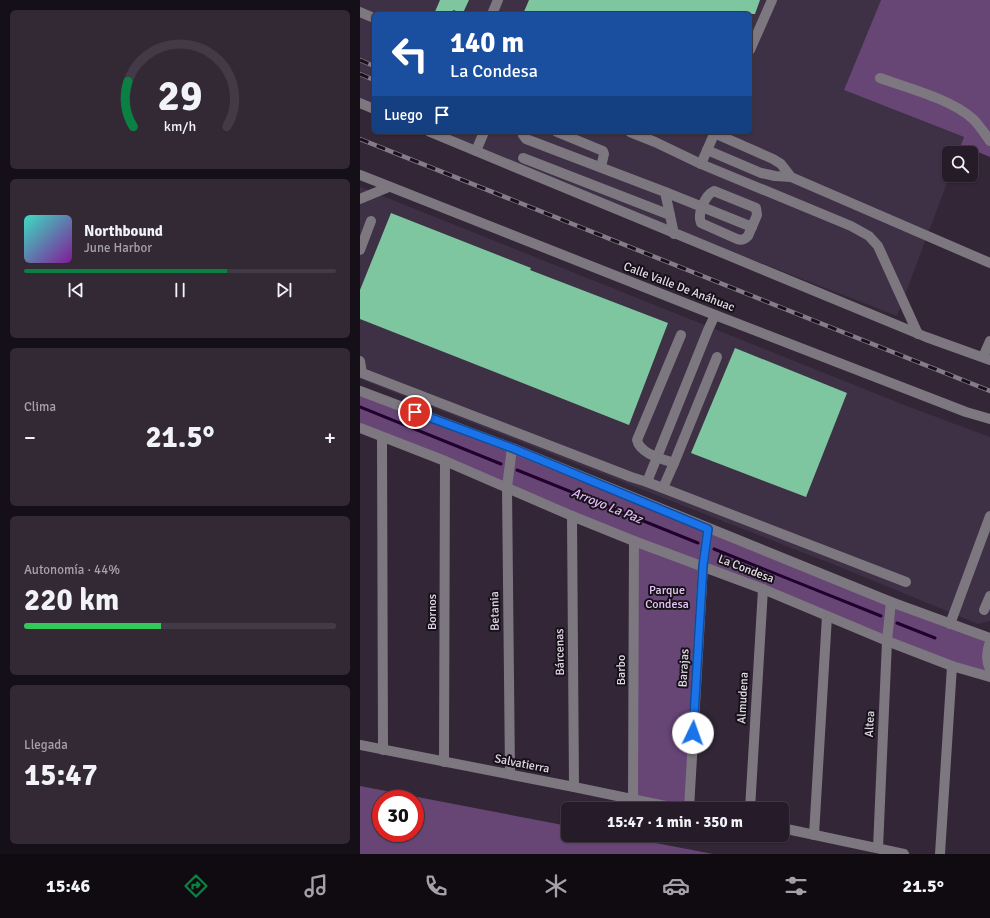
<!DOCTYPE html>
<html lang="es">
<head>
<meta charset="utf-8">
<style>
  body { margin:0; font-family:Signika,sans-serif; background:#322935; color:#f1f3f6; height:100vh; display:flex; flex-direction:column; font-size:15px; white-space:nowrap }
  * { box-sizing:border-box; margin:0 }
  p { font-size:13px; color:#a4a1a8 }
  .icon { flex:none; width:22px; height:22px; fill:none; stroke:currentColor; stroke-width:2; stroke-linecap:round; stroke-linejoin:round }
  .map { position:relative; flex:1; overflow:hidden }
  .details { display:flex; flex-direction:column; gap:10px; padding:10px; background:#150f17; width:360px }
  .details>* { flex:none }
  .top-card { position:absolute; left:12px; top:12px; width:380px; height:122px; border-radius:6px; box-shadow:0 1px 3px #0004,0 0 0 1px #423a46; background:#1a4fa0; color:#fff; overflow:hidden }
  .buttons { position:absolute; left:582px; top:146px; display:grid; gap:8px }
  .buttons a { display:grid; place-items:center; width:36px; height:36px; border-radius:6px; background:#261c29; box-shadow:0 1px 3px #0004,0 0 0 1px #423a46; font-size:20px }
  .speed { position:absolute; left:12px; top:790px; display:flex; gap:8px; font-size:20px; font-weight:700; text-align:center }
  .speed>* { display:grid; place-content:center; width:52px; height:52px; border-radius:50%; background:#261c29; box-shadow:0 1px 3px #0004,0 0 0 1px #423a46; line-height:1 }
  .speed .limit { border:6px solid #d22; background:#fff; color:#111 }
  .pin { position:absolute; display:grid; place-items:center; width:34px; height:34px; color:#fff; margin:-17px; border:2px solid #fff; border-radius:50%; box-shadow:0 1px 4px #0007 }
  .me { position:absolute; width:44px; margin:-22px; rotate:3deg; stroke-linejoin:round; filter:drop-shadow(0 0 3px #0008) }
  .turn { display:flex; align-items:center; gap:14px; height:84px; padding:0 12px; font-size:18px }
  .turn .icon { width:52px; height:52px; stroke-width:2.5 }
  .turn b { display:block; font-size:28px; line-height:34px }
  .then { display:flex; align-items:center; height:38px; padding:0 12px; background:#0003; gap:8px; font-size:15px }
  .big { font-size:30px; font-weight:800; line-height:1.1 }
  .details .widget { flex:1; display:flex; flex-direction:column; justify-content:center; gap:6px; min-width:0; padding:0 14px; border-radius:6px; background:#322935 }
  .details .dial { align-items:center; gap:0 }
  .dial svg { height:104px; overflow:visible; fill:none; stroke:#423a46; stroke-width:7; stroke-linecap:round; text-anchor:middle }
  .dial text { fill:#f1f3f6; stroke:none }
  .song { display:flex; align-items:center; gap:12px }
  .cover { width:48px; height:48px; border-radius:6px; background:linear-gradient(135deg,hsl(170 70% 55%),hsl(290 70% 35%)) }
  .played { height:4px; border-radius:2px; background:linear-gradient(90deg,#0b8043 65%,#423a46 65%) }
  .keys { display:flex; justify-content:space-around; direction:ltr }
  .heat { display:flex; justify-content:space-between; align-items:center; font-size:22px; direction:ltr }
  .charge { height:6px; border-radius:3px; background:linear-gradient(90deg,#34c759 44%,#423a46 0) }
  .trip { position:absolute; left:201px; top:802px; width:228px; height:40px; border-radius:6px; background:#261c29; box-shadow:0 1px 3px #0004,0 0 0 1px #423a46; font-weight:800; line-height:40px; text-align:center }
  .menu { display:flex; height:64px; justify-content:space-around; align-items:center; background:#0f0b10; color:#a4a1a8 }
  .menu .icon { width:28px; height:28px }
  .menu .on { color:#0b8043 }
  .menu b { font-size:18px; color:#f1f3f6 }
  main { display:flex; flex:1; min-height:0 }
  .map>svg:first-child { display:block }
</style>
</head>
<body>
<main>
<section class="details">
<div class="widget dial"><svg viewBox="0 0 100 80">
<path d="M14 69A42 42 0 1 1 86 69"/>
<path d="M14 69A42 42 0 0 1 10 34" stroke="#0b8043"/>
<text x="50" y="56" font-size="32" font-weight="700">29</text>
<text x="50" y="72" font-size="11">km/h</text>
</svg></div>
<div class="widget">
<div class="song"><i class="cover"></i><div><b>Northbound</b><p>June Harbor</p></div></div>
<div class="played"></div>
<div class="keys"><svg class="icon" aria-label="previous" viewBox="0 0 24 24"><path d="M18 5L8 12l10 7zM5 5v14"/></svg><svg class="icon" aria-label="pause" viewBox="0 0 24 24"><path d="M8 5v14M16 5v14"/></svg><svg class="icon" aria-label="next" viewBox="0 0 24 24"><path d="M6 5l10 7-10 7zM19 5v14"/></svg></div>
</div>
<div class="widget"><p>Clima</p>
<div class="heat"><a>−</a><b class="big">21.5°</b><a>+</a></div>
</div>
<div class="widget"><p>Autonomía · 44%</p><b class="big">220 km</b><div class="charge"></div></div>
<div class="widget"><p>Llegada</p><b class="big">15:47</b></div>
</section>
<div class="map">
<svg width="630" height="854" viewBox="0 0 630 854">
  <rect width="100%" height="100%" fill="#322637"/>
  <g fill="#3e3045">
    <path d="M 0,0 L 521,0 L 484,90 L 604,137 L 599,153 L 589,153 L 589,175 L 590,175 L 537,316 L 65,132 L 390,132 L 390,14 L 14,14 L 14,112 L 0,107 Z"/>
    <path d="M 0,187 L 547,406 L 630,437 L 630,621 L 618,624 L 485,569 L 0,379 Z"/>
  </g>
  <g fill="#674676" fill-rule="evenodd">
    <path d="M 521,0 L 630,0 L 630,157 L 601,145 L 604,137 L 484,90 Z"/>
    <path d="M 0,391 L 630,638 L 630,677 L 343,566 L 329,809 L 273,800 L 274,541 L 0,427 Z"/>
    <path d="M 0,786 L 208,826 L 208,835 L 254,835 L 353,854 L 0,854 ZM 21,799 L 55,799 L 55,833 L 21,833 Z"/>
  </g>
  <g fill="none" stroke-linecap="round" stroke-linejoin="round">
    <g stroke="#21002e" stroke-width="3">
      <path d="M 0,407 L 141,464"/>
      <path d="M 157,470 L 338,543"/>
      <path d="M 354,549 L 521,616"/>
      <path d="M 537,623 L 575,638"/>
    </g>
  </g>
  <g fill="#7dc69f">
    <path d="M 80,0 L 109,0 L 103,13 L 93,10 L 92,14 L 74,14 Z"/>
    <path d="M 169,0 L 400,0 L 395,14 L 163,14 Z"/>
    <path d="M 31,213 L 171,268 L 170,270 L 308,323 L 269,425 L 0,319 L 0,290 Z"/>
    <path d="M 375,348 L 487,393 L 446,497 L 331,453 Z"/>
  </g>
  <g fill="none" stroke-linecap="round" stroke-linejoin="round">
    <g stroke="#7d7780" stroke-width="10">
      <path d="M 0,12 L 14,18"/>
      <path d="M 132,14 L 138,0"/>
      <path d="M 390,50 L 412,0"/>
      <path d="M 520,78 C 548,88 591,99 613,119 C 620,126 625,134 630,141"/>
      <path d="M 0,103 L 14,109"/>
      <path d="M 70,132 L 566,337 L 630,360"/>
      <path d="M 164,132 L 163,135 L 166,139 L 305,192 L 314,234"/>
      <path d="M 197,132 L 243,151 L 244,154 L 241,167"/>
      <path d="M 270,132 L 295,142 L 341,164 L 491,226 L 509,236 L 518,246 L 558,334"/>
      <path d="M 354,133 L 413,159 L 421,164 L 431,177"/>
      <path d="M 347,150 L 401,173 L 415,176 L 431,177 L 630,263"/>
      <path d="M 116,151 L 124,132"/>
      <path d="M 163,158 L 310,215"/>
      <path d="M 341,164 L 355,132"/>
      <path d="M 0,175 L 355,315 L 606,412 L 630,419"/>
      <path d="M 354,191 L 396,208 L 397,215 L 388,236 C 385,239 382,241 377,239 L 341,223 C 337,214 345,195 354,191 Z"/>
      <path d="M 305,192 L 392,227"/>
      <path d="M 0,199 L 29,187"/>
      <path d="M 0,250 L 11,221"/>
      <path d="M 623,357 L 630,341"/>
      <path d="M 0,361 L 2,373 L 271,477 L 287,482 L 348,330 L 355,315"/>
      <path d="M 0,391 L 152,448 L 531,602 L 630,638"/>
      <path d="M 0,428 L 85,461 L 212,516 L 274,541 L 403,589 L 527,641 L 592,666 L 630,677"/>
      <path d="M 22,437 L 23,750"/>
      <path d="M 314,463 C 303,459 280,454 277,440 L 321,335"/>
      <path d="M 287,482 L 546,582"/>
      <path d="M 303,488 L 314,463 L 357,357"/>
      <path d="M 212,516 L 214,787"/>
      <path d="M 624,610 L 630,596"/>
      <path d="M 590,624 L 630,516"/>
      <path d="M 630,642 C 626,652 626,661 630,670"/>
      <path d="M 0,745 L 214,787 L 320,809"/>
      <path d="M 84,762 L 85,461"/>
      <path d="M 150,774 L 147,487 L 152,448"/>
      <path d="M 273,800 L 274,541"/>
      <path d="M 329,809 L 343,566 L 348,529"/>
      <path d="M 390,809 L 403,589"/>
      <path d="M 422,828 L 544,854"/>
      <path d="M 454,835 L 467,616"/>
      <path d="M 518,848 L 527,641 L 531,602"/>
      <path d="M 580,854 L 592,666"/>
    </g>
    <defs>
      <g id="rail">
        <path d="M 0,60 L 14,66"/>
        <path d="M 0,74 L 14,80"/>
        <path d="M 0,139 L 630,391"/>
      </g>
    </defs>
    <use href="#rail" stroke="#857b89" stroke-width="4.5"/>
    <use href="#rail" stroke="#171219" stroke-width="3" stroke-dasharray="9" stroke-linecap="butt"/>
  </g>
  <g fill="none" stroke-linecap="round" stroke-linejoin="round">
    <defs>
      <path id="route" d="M 55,412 L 152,448 L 348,529 L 343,566 L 333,733"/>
    </defs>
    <use href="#route" stroke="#114b97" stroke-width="10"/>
    <use href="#route" stroke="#1a73e8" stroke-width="7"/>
  </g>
  <g text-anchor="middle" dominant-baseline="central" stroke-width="4" stroke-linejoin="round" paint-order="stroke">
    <g font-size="12" fill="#e2dbe6" stroke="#171219">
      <text transform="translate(319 287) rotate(21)">Calle Valle De Anáhuac</text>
      <text transform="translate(386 569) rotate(21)">La Condesa</text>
      <text transform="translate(135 611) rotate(-91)">Betania</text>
      <text transform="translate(72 612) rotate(-90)">Bornos</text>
      <text transform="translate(200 652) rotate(-91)">Bárcenas</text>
      <text transform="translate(324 668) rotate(-87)">Barajas</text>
      <text transform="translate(261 670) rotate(-90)">Barbo</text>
      <text transform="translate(383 698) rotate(-87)">Almudena</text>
      <text transform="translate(510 724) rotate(-87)">Altea</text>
      <text transform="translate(162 764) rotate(11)">Salvatierra</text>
    </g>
    <g font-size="12" fill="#e6c5f5" stroke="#171219">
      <text x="307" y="590">Parque<tspan x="307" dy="14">Condesa</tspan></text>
    </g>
    <g font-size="13" font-style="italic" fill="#e5b9f9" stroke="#171219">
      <text transform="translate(247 506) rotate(22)">Arroyo La Paz</text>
    </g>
  </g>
</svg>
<div class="buttons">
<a><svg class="icon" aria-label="search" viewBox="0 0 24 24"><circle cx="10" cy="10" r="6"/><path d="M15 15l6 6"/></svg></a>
</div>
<div class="speed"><div class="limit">30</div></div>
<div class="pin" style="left:55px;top:412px;background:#d93025"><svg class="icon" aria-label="arrive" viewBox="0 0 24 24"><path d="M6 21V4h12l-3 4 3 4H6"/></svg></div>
<svg class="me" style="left:333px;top:733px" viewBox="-20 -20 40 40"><circle r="19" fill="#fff"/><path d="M0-13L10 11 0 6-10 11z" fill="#1a73e8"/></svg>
<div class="trip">15:47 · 1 min · 350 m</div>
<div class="top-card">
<div class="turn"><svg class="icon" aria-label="left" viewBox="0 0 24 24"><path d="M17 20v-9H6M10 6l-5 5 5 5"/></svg><div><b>140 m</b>La Condesa</div></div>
<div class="then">Luego<svg class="icon" aria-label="arrive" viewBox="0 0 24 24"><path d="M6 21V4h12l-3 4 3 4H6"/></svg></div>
</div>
</div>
</main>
<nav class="menu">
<b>15:46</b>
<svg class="icon on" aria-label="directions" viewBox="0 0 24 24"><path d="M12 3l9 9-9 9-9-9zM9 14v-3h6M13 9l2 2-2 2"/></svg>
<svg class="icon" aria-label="music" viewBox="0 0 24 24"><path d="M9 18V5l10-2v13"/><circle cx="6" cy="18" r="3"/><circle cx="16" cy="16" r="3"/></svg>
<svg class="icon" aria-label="phone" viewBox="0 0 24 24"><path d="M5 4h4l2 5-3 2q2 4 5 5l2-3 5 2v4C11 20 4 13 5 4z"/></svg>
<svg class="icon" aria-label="climate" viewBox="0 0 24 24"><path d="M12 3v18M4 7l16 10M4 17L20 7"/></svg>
<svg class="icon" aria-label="car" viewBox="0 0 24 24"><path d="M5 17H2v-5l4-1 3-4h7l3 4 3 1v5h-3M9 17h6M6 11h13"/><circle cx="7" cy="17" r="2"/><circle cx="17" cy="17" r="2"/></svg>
<svg class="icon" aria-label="filters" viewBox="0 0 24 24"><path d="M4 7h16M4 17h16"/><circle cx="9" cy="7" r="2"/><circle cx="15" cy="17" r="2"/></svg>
<b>21.5°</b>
</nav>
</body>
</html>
